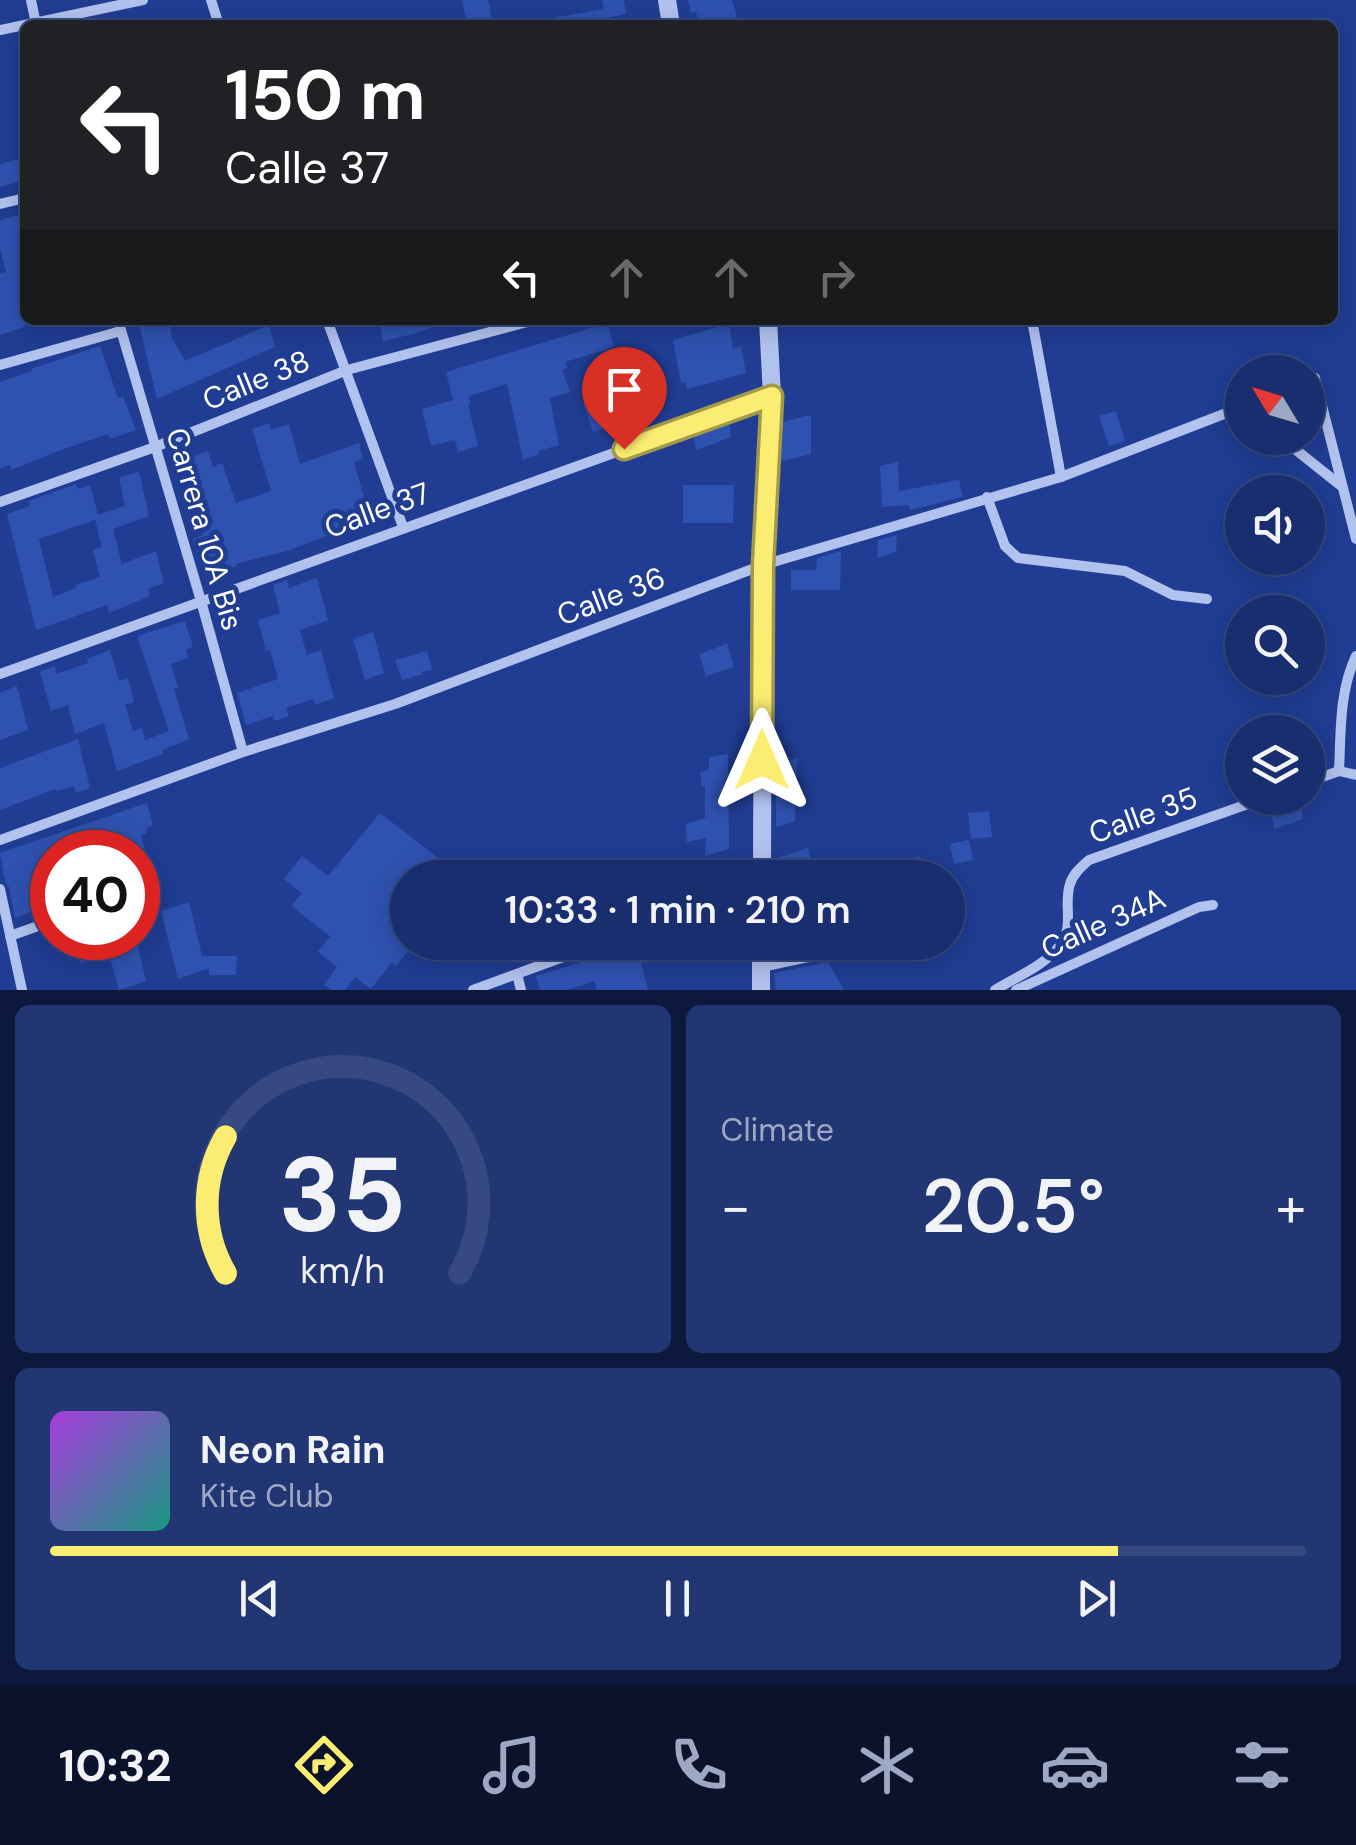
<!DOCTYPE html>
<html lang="en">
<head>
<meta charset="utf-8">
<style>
  body { margin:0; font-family:"DM Sans",sans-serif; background:#213673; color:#f1f3f6; height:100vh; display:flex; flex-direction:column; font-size:38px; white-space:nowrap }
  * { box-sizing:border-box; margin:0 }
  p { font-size:32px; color:#9fa8c2 }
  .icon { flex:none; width:55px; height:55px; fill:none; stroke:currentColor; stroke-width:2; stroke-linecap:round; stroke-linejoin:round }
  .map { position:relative; height:990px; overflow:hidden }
  .drawer { display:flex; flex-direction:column; gap:15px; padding:15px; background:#0d193c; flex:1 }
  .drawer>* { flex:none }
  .top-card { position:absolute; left:20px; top:20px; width:1318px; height:305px; border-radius:15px; box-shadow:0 5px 25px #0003,0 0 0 2px #364a81; background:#202124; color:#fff; overflow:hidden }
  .needle { width:65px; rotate:308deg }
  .tools { position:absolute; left:1225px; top:355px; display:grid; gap:20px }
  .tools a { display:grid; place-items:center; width:100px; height:100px; border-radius:50%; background:#182e6e; box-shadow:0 5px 25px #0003,0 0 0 2px #364a81; font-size:50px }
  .speed { position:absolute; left:30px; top:830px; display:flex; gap:20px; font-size:50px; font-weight:700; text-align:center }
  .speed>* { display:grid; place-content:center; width:130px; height:130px; border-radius:50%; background:#182e6e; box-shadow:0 5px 25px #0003,0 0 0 2px #364a81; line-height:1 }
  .speed .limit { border:15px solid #d22; background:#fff; color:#111 }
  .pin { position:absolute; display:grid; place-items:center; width:85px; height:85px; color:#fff; margin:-102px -42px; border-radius:50% 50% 50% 0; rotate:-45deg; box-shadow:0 0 10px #0007 }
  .pin .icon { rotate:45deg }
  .me { position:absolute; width:110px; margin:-55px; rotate:0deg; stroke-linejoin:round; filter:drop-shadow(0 0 8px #0008) }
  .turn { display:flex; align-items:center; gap:35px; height:210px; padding:0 40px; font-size:45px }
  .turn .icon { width:130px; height:130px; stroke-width:2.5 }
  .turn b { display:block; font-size:70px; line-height:85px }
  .lanes { display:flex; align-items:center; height:95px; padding:0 40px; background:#0003; justify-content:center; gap:50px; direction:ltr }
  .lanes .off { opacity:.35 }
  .big { font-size:75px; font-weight:600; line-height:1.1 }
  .drawer .widget { flex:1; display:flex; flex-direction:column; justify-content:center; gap:15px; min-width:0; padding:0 35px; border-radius:15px; background:#213673 }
  .drawer .dial { align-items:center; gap:0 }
  .dial svg { height:260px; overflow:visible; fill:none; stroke:#364a81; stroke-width:7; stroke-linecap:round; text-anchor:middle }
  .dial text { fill:#f1f3f6; stroke:none }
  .song { display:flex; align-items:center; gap:30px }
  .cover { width:120px; height:120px; border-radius:15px; background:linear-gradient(135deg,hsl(280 70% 55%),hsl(170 70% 35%)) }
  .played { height:10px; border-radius:5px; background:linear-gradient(90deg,#fbec72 85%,#364a81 85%) }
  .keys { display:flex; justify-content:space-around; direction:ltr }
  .heat { display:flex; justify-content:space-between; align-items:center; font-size:55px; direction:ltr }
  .drawer .tiles { flex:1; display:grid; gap:15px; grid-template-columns:1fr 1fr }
  .widget:last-child { grid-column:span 2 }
  .trip { position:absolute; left:390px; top:860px; width:575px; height:100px; border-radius:50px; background:#182e6e; box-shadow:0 5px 25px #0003,0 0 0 2px #364a81; font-weight:600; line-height:100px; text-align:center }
  .tabs { display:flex; height:160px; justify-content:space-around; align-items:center; background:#0a122c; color:#9fa8c2 }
  .tabs .icon { width:70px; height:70px }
  .tabs .active { color:#fbec72 }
  .tabs b { font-size:45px; color:#f1f3f6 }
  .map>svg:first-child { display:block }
</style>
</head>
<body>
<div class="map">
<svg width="1356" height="990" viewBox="0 0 1356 990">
  <rect width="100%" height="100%" fill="#203d93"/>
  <g fill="#2f52b0" fill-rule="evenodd">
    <path d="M 462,0 L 488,0 L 493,25 L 467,25 Z"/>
    <path d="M 602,0 L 624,0 L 626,14 L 605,18 L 606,25 L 554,25 L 553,18 L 604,9 L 604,12 Z"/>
    <path d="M 688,0 L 732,0 L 739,25 L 699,25 L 696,12 L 691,13 Z"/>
    <path d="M 25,158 L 25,180 L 0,187 L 0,164 Z"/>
    <path d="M 25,214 L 25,324 L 24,327 L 0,335 L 0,273 L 6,272 L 0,248 L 0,220 Z"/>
    <path d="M 138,320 L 169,320 L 172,338 L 185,361 L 269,325 L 275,347 L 157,399 Z"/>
    <path d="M 379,320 L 448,320 L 448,322 L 413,334 L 383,341 Z"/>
    <path d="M 729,324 L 733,349 L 741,346 L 746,373 L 687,389 L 686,382 L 681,383 L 673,340 Z"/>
    <path d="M 601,325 L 602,327 L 608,325 L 614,347 L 565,362 L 567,368 L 562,370 L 570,392 L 550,398 L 559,445 L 538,451 L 539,454 L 523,460 L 507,384 L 469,396 L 470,404 L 468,404 L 478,446 L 458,452 L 455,440 L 431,446 L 422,409 L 453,400 L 446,372 Z"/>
    <path d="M 100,346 L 118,398 L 123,396 L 136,430 L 110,439 L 108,434 L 61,450 L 11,470 L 10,465 L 0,468 L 0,382 L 32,371 L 31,369 Z"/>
    <path d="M 618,392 L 628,421 L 593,432 L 583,404 Z"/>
    <path d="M 1116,411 L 1125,441 L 1109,446 L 1099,416 Z"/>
    <path d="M 811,415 L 811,454 L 781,461 L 783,422 Z"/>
    <path d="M 729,421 L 731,437 L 696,450 L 693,434 Z"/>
    <path d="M 270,423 L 271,430 L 289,424 L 300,464 L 359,443 L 363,459 L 354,462 L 370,519 L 290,550 L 236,564 L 237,566 L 211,575 L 205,554 L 198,556 L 193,539 L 203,535 L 181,464 L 186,461 L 186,459 L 208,451 L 213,467 L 222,463 L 236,503 L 271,491 L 252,429 Z"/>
    <path d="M 898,462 L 899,491 L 959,480 L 963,497 L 910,510 L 909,505 L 882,507 L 880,466 Z"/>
    <path d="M 139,471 L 149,516 L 113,529 L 122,564 L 156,551 L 164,583 L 148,589 L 150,596 L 109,613 L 107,605 L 36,630 L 7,514 L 30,506 L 29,501 L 76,484 L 77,489 L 90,485 L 98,515 L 125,506 L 119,478 ZM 95,520 L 102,547 L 93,550 L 100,577 L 76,585 L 76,588 L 53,597 L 39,539 Z"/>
    <path d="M 683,485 L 734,485 L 733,523 L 683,523 Z"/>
    <path d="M 897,535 L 896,552 L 877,558 L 878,540 Z"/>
    <path d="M 841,551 L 840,590 L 791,590 L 791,570 L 816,570 L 817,558 Z"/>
    <path d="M 317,578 L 328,620 L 300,630 L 307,655 L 321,650 L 334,698 L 315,705 L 313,699 L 286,708 L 289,716 L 275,721 L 273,716 L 246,725 L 237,693 L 278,679 L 270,649 L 266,651 L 258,620 L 280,613 L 273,585 L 287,580 L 289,588 Z"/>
    <path d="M 185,621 L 193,647 L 186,650 L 188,658 L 171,664 L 178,687 L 174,689 L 189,739 L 162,750 L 163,754 L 117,771 L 104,723 L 75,734 L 68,705 L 51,711 L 40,672 L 55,666 L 56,674 L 88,663 L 87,659 L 110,650 L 119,681 L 128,678 L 134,702 L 125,705 L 133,731 L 142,728 L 145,740 L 169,731 L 137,636 Z"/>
    <path d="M 373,632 L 384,673 L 365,680 L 353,639 Z"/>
    <path d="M 727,644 L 734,667 L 706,676 L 699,654 Z"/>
    <path d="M 427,651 L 432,670 L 421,672 L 423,674 L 402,680 L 395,660 Z"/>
    <path d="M 17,686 L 28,730 L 0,740 L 0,693 Z"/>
    <path d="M 78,739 L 90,788 L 76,793 L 74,786 L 57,791 L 56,789 L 0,810 L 0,768 Z"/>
    <path d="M 728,754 L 729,849 L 705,856 L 706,838 L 687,842 L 686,824 L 705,818 L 705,786 L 702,787 L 700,772 L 709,770 L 709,757 Z"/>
    <path d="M 797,758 L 795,821 L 776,827 L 776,764 Z"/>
    <path d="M 1288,798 L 1299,798 L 1303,819 L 1274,829 L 1270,805 Z"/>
    <path d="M 147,803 L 153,825 L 146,828 L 147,833 L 141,835 L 145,852 L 52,852 L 52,905 L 15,918 L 9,887 L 5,882 L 0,853 Z"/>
    <path d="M 989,811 L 992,837 L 971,839 L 968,813 Z"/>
    <path d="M 380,813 L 464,878 L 408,878 L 408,942 L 415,942 L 396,966 L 392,962 L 371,989 L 355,977 L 345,990 L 331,990 L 324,985 L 337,967 L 318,952 L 330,936 L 291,906 L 302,893 L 284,879 L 302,856 L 328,876 Z"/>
    <path d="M 969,840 L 973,860 L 954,864 L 950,844 Z"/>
    <path d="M 808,848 L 816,878 L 778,878 L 775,859 Z"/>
    <path d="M 919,856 L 923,878 L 905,878 L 902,862 Z"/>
    <path d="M 189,902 L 202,956 L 237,956 L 236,975 L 209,975 L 209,968 L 178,979 L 161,911 Z"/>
    <path d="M 74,938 L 136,938 L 146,981 L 119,990 L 109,954 L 81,964 Z"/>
    <path d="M 635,942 L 653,942 L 656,954 L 641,963 L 648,990 L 597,990 L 594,981 L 566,990 L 540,990 L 536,976 L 605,955 L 605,952 Z"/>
    <path d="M 828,962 L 844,990 L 776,990 L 774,973 Z"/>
  </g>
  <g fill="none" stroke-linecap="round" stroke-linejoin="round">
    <g stroke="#b2c2ee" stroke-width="10">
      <path d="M 31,0 L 36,24"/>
      <path d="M 211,0 L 219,25"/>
      <path d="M 0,30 L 143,0"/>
      <path d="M 0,204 L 25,198"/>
      <path d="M 118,320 L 201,601 L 243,752"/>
      <path d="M 327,320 L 403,527"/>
      <path d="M 1032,320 L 1061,477"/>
      <path d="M 0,365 L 121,331"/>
      <path d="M 1308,381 L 1315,378 L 1356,539"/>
      <path d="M 1281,438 L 1340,485"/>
      <path d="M 987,497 L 1005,546 L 1018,558 L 1125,571 L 1173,595 L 1207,599"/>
      <path d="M 0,502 L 155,447 L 347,370 L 535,320"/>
      <path d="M 0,674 L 772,396"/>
      <path d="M 1339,771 C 1341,732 1339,692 1356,656"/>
      <path d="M 1308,782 L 1339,771 L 1356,775"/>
      <path d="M 0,840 L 243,752 L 395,704 L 763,565 L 1061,477 L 1242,407"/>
      <path d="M 0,889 L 22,990"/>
      <path d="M 10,936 L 52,921"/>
      <path d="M 761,967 L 860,946"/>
      <path d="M 517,974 L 521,990"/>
      <path d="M 473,990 L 604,942"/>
      <path d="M 995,990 C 1016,977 1046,965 1060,945 C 1075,926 1063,905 1070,884 C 1073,874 1081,867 1089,860 L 1265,798"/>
      <path d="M 1016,990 L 1199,907 L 1213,905"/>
    </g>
    <g stroke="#b2c2ee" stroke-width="18">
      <path d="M 667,0 L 671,25"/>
      <path d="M 762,878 L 763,565 L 772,396 L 768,320"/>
      <path d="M 761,942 L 761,990"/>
    </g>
  </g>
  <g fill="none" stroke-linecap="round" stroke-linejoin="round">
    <defs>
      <path id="route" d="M 624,449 L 772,396 L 763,565 L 762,760"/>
    </defs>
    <use href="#route" stroke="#a3994a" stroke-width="25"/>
    <use href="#route" stroke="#fbec72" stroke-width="18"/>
  </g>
  <g text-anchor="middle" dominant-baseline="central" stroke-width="10" stroke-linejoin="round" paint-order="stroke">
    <g font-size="30" fill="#fff" stroke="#203d93">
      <text transform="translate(256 380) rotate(-22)">Calle 38</text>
      <text transform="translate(377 510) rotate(-20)">Calle 37</text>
      <text transform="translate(205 529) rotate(74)">Carrera 10A Bis</text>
      <text transform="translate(611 596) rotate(-21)">Calle 36</text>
      <text transform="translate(1143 815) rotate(-20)">Calle 35</text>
      <text transform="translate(1103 923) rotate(-24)">Calle 34A</text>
    </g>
  </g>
</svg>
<div class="tools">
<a><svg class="needle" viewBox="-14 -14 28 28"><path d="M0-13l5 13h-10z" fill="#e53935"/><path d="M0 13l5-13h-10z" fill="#9fa8c2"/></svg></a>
<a><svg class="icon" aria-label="sound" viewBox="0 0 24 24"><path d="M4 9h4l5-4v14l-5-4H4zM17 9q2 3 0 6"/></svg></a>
<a><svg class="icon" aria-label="search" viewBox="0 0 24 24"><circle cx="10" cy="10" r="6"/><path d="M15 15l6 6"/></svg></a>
<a><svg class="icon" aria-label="layers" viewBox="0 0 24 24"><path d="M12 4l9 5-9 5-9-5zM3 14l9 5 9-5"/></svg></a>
</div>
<div class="speed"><div class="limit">40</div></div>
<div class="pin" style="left:624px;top:449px;background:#d93025"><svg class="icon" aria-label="arrive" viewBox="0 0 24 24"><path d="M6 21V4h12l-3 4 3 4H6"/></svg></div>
<svg class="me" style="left:762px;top:760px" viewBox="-20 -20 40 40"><path d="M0-17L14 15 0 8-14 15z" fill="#fbec72" stroke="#fff" stroke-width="4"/></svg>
<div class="trip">10:33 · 1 min · 210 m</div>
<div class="top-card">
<div class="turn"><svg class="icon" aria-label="left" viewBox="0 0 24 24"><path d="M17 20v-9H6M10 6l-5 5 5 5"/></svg><div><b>150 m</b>Calle 37</div></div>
<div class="lanes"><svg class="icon" aria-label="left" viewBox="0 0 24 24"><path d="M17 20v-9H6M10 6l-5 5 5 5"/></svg><svg class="icon off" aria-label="ahead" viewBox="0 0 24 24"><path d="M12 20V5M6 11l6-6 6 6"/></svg><svg class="icon off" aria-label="ahead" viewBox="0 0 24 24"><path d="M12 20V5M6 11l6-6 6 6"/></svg><svg class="icon off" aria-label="right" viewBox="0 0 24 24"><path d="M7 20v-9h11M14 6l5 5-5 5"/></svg></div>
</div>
</div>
<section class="drawer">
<div class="tiles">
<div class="widget dial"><svg viewBox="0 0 100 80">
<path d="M14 69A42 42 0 1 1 86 69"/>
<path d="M14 69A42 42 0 0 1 14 27" stroke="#fbec72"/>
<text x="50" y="56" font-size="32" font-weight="700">35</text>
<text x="50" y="72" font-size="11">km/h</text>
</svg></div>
<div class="widget"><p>Climate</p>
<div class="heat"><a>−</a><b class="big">20.5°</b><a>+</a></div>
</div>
<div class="widget">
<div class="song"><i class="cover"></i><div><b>Neon Rain</b><p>Kite Club</p></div></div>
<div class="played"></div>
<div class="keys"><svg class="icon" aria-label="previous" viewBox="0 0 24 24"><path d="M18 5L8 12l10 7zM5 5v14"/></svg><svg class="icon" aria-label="pause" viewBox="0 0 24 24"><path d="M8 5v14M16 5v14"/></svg><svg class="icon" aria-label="next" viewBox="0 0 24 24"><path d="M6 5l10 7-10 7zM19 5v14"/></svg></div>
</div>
</div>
</section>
<nav class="tabs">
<b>10:32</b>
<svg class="icon active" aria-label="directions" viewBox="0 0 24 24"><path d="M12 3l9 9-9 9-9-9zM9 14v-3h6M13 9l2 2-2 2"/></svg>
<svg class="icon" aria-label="music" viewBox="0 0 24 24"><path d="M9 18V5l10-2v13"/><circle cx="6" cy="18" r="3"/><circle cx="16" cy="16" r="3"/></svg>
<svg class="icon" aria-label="phone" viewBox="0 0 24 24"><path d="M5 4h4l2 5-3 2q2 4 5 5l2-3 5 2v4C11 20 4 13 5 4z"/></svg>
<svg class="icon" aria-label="climate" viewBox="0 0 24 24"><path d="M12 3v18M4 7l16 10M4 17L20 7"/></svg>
<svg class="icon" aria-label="car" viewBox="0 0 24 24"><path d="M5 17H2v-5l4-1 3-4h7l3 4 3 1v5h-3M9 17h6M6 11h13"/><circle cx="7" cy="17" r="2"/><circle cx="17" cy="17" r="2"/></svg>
<svg class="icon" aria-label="filters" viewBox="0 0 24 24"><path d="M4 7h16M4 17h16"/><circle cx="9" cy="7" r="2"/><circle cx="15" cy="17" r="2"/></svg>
</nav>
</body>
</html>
